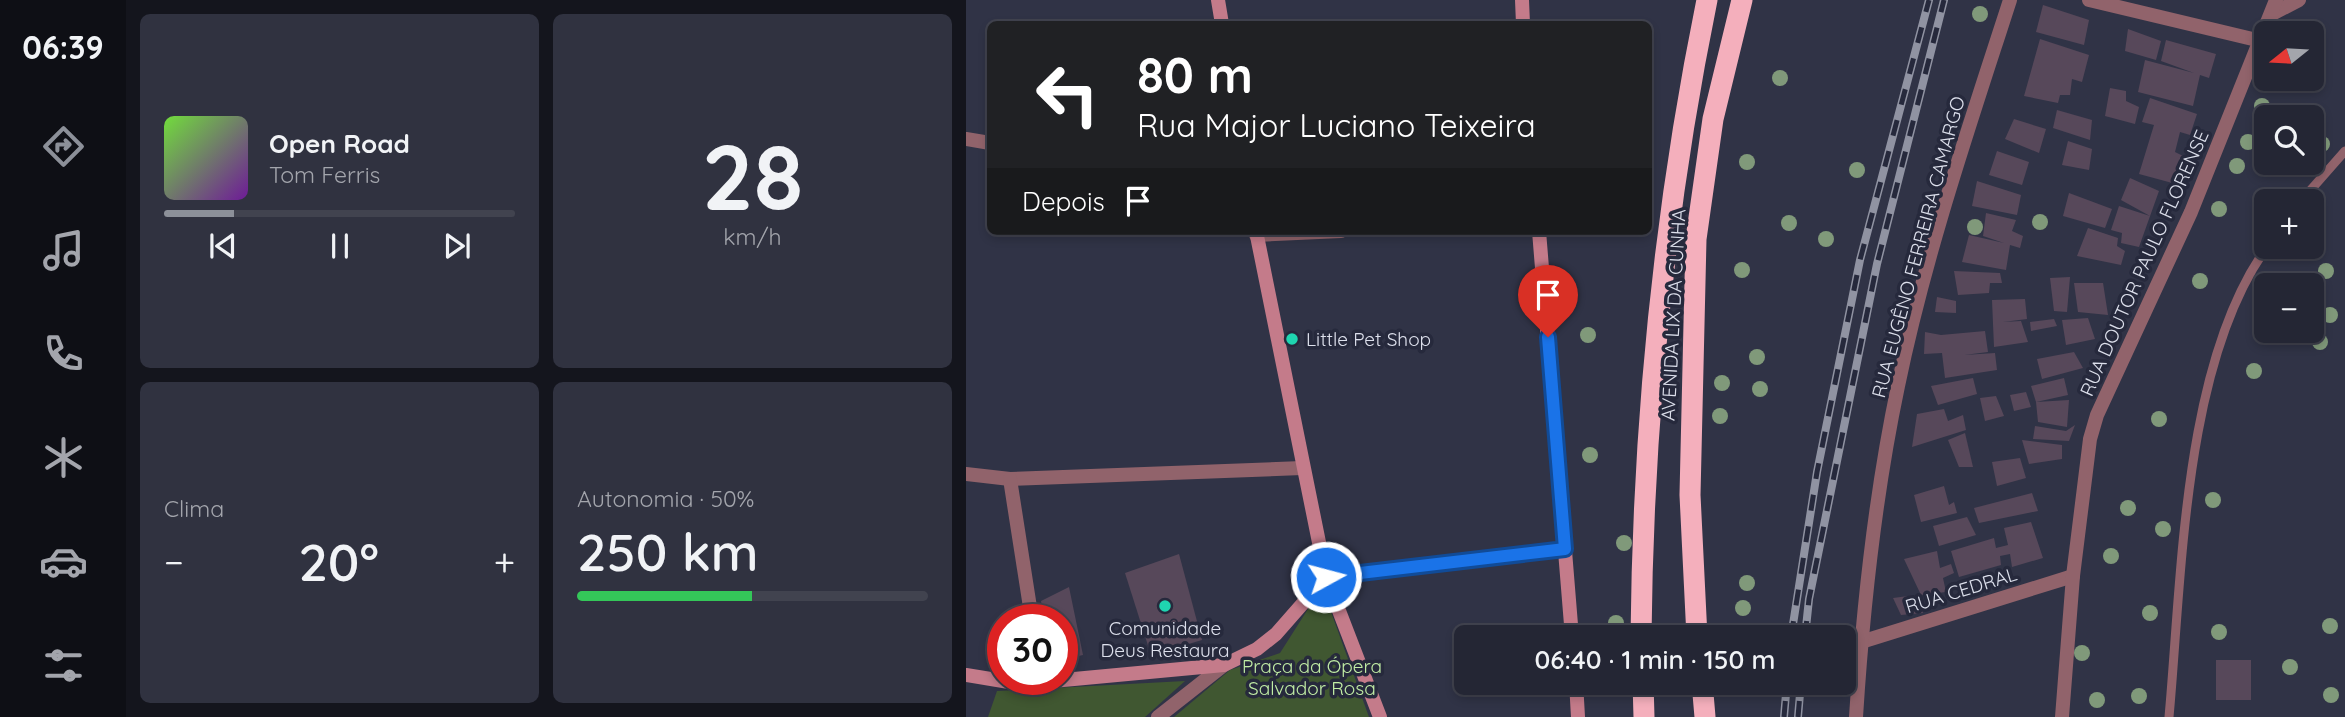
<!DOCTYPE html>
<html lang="pt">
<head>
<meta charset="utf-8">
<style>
  body { margin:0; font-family:Quicksand,sans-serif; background:#303240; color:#f1f3f6; height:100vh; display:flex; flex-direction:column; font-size:26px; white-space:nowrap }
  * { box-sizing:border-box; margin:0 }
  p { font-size:23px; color:#a3a5ac }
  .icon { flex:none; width:38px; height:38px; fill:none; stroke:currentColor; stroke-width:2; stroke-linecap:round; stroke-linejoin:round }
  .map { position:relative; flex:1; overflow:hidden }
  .sheet { display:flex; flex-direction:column; gap:14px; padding:14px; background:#14151d; width:840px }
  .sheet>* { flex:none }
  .hud { position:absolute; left:21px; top:21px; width:665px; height:214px; border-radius:10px; box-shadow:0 4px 10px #0003,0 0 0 2px #41434f; background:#202124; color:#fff; overflow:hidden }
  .needle { width:46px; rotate:252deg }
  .fabs { position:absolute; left:1288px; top:21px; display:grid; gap:14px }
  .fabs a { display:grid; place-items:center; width:70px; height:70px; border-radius:10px; background:#242634; box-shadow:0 4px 10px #0003,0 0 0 2px #41434f; font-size:35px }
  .speed { position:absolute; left:21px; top:604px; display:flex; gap:14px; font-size:35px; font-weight:700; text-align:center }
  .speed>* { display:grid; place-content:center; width:91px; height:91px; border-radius:50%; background:#242634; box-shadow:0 4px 10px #0003,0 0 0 2px #41434f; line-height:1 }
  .speed .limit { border:10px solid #d22; background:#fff; color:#111 }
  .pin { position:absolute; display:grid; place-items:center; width:60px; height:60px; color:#fff; margin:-72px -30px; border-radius:50% 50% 50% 0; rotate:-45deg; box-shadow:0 0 7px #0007 }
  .pin .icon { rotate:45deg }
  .me { position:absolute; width:77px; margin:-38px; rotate:83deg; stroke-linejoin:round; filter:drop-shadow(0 0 5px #0008) }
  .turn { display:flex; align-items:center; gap:24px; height:147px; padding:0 35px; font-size:32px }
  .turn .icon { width:91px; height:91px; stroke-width:2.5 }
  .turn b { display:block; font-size:49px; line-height:60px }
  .then { display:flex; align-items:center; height:66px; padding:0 35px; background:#0003; gap:14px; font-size:26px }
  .big { font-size:52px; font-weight:600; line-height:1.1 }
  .sheet .widget { flex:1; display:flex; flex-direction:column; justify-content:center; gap:10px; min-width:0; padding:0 24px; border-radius:10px; background:#303240 }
  .sheet .dial { align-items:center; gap:0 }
  .dial b { font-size:91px; line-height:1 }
  .song { display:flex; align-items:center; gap:21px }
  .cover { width:84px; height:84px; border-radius:10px; background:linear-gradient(135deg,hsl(100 70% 55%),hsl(280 70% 35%)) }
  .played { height:7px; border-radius:4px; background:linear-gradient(90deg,#8c9099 20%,#41434f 20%) }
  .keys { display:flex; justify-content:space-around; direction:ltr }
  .heat { display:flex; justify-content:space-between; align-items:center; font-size:38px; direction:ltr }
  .charge { height:10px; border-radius:5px; background:linear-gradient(90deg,#34c759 50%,#41434f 0) }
  .sheet .tiles { flex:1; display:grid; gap:14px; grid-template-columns:repeat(2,1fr) }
  .trip { position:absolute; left:488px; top:625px; width:402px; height:70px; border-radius:10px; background:#242634; box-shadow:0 4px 10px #0003,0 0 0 2px #41434f; font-weight:600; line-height:70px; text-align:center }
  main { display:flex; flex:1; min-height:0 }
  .menu { display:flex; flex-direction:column; width:126px; justify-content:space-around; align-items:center; background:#0e0f15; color:#a3a5ac }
  .menu .icon { width:49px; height:49px }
  .menu .active { color:#8c9099 }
  .menu b { font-size:32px; color:#f1f3f6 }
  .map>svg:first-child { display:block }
</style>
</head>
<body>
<main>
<nav class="menu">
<b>06:39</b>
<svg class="icon active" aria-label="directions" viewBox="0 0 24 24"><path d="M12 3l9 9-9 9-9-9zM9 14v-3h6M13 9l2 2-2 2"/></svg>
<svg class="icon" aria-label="music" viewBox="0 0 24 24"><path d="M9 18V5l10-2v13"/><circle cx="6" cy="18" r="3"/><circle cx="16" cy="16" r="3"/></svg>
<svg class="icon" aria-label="phone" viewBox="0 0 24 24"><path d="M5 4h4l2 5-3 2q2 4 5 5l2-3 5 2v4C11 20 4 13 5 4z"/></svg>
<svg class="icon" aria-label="climate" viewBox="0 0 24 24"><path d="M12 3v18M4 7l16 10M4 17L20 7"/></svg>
<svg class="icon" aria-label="car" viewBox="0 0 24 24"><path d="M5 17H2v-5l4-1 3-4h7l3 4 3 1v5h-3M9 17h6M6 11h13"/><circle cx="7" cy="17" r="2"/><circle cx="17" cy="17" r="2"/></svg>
<svg class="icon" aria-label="filters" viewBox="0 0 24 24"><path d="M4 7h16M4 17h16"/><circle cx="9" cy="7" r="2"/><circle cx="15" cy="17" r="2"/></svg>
</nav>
<section class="sheet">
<div class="tiles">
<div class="widget">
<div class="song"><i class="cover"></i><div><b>Open Road</b><p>Tom Ferris</p></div></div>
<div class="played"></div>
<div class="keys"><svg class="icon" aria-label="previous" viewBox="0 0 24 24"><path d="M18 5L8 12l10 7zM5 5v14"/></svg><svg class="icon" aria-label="pause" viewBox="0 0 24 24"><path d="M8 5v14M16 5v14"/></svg><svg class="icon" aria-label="next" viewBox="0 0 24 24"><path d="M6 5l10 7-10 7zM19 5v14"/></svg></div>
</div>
<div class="widget dial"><b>28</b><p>km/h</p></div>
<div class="widget"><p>Clima</p>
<div class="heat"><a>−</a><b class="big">20°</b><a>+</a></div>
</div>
<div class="widget"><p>Autonomia · 50%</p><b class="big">250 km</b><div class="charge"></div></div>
</div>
</section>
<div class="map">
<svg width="1379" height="717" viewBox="0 0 1379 717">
  <rect width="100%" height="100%" fill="#303346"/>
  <g fill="#405731">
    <path d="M 356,587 L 403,717 L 208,717 L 264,670 L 314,653 Z"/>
    <path d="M 219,681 L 179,717 L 22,717 L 31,691 Z"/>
  </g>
  <g fill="#57485a">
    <path d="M 1077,5 L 1123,20 L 1118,45 L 1070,32 Z"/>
    <path d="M 1162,29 L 1195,41 L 1190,60 L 1159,51 Z"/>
    <path d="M 1074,39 L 1123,55 L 1116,82 L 1106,79 L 1104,95 L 1094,95 L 1092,103 L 1058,96 Z"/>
    <path d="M 1200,40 L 1250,54 L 1243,78 L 1234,75 L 1227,106 L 1172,92 L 1179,60 L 1228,73 L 1195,61 Z"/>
    <path d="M 1144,88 L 1160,91 L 1160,101 L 1173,107 L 1169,124 L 1139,116 Z"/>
    <path d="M 1184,98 L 1231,114 L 1224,135 L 1214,132 L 1209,152 L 1217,156 L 1210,184 L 1173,174 L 1188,125 L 1176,122 Z"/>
    <path d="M 1091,110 L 1126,120 L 1124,140 L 1087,128 Z"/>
    <path d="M 1048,119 L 1080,129 L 1073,153 L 1039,139 Z"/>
    <path d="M 1102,141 L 1126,149 L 1123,170 L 1096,165 Z"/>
    <path d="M 1031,151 L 1063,162 L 1056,185 L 1023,175 Z"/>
    <path d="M 1164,178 L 1193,191 L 1173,247 L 1155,243 L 1156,233 L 1145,230 L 1153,206 L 1184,216 L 1155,200 Z"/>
    <path d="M 1011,181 L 1055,195 L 1051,215 L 1006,206 Z"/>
    <path d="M 1103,193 L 1146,209 L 1139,228 L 1097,216 Z"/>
    <path d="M 1020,213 L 1050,220 L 1046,231 L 1057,236 L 1054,248 L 1044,245 L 1040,270 L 996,262 L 1003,235 L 1038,243 L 1017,236 Z"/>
    <path d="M 1122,228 L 1152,238 L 1151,246 L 1159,251 L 1155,265 L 1111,256 Z"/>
    <path d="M 988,271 L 1034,273 L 1036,283 L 1024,283 L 1023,293 L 992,295 Z"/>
    <path d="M 1104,277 L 1101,312 L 1088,311 L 1084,278 Z"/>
    <path d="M 1108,283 L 1137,283 L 1142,315 L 1112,312 Z"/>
    <path d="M 971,297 L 990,301 L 990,313 L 969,312 Z"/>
    <path d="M 1059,299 L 1061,319 L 1037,322 L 1055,321 L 1062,342 L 1028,347 L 1026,300 Z"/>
    <path d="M 1122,318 L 1129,339 L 1100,345 L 1096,320 Z"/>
    <path d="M 1088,319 L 1091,326 L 1065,331 L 1064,322 Z"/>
    <path d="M 1019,331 L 1022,352 L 998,355 L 1029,353 L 1031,370 L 979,378 L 976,353 L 958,354 L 959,332 L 975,335 Z"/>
    <path d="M 1108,352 L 1117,368 L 1076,379 L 1071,359 Z"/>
    <path d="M 1007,378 L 1011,394 L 972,405 L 965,386 Z"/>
    <path d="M 1098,378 L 1102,395 L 1070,402 L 1103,400 L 1101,427 L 1072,422 L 1070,402 L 1065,386 Z"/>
    <path d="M 1060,392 L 1065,407 L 1048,411 L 1044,395 Z"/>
    <path d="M 1030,396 L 1038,416 L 1019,421 L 1014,398 Z"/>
    <path d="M 978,409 L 982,421 L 997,415 L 1000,430 L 946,447 L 951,414 Z"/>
    <path d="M 1109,425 L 1103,441 L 1067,439 L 1069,426 L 1100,431 Z"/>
    <path d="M 999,433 L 1007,467 L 993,467 L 982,440 Z"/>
    <path d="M 1056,440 L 1096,445 L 1096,459 L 1063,464 Z"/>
    <path d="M 1054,458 L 1060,478 L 1031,486 L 1026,462 Z"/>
    <path d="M 978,486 L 983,505 L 988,502 L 991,513 L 955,522 L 948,495 Z"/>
    <path d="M 1066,493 L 1072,511 L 1013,523 L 1008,508 Z"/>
    <path d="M 1001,517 L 1010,535 L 973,546 L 967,526 Z"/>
    <path d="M 1065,522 L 1077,558 L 1046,567 L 1044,554 L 1034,556 L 1035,565 L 993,577 L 985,551 L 1028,538 L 1030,548 L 1042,545 L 1038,528 Z"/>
    <path d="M 971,551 L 974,568 L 985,564 L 988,573 L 977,578 L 980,592 L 955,595 L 938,559 Z"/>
    <path d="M 213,554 L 236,640 L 185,655 L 159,573 Z"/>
    <path d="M 103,587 L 117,655 L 96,660 L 96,620 L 78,620 L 75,601 Z"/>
    <path d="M 950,595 L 957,613 L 935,615 L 927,598 Z"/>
    <rect x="1250" y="660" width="35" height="40"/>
  </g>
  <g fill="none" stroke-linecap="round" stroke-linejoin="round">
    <g stroke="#91636b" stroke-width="9">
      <path d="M 1335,201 L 1379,151"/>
      <path d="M 1203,717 C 1216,576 1217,363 1301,247"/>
    </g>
    <g stroke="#91636b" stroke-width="14">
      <path d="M 1123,0 L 1295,41"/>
      <path d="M 1306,14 L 1333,0"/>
      <path d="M 0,139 L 24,143"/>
      <path d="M 290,235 L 375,231"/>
      <path d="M 0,474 L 44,479 L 336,468"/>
      <path d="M 44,479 L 66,620"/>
      <path d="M 360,577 L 599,549"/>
      <path d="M 895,642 L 1107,576"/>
      <path d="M 192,717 L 258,665"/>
      <path d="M 890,717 C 897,607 909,495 932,386 C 959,255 1003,127 1044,0"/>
      <path d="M 1096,717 L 1107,576 L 1124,439 L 1131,415 L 1225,212 L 1310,0"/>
    </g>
    <g stroke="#c47b8a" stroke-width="14">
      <path d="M 252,0 L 256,24"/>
      <path d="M 556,0 L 557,24"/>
      <path d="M 290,231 L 360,577 L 414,717"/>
      <path d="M 573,231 L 606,637"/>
      <path d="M 0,675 L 43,682 L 76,682 L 258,665 L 291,649 L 310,634 L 360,577"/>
      <path d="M 610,682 L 612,717"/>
    </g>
    <g stroke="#f4afbc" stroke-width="21">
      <path d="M 675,637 C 677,422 698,210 741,0"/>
      <path d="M 731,637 L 724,495 L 730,239 L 747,119 L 776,0"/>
      <path d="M 677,682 L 678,717"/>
      <path d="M 736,682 L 739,717"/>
    </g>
    <defs>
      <g id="rail">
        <path d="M 825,637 L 851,472 L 894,260 L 963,0"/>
        <path d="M 839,637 L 843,599 L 911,264 L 978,0"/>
        <path d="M 818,717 L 821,682"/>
        <path d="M 832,717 L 835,682"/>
      </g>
    </defs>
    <use href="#rail" stroke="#9093a2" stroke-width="8"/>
    <use href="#rail" stroke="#26293c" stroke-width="5" stroke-dasharray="16" stroke-linecap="butt"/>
  </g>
  <g fill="#80997a">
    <circle cx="1014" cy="14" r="8"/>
    <circle cx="814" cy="78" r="8"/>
    <circle cx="1296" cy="106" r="8"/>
    <circle cx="1282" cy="142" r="8"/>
    <circle cx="1356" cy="144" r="8"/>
    <circle cx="781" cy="162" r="8"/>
    <circle cx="1271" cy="166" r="8"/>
    <circle cx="891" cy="170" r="8"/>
    <circle cx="1253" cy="209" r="8"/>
    <circle cx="1074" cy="222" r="8"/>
    <circle cx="823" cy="223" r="8"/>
    <circle cx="1009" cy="227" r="8"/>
    <circle cx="860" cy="239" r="8"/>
    <circle cx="776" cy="270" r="8"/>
    <circle cx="1360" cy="271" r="8"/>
    <circle cx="1234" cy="281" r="8"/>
    <circle cx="1364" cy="315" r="8"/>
    <circle cx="622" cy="335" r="8"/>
    <circle cx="1354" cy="342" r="8"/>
    <circle cx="791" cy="357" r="8"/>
    <circle cx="1288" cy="371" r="8"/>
    <circle cx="756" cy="383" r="8"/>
    <circle cx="794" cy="389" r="8"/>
    <circle cx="754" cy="416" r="8"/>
    <circle cx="1193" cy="419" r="8"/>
    <circle cx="624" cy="455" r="8"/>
    <circle cx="1247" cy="500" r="8"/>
    <circle cx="1162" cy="508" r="8"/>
    <circle cx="1197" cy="529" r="8"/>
    <circle cx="658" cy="543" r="8"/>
    <circle cx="1145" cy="556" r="8"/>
    <circle cx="781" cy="583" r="8"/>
    <circle cx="777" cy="608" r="8"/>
    <circle cx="1184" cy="613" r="8"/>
    <circle cx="650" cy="623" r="8"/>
    <circle cx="1364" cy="626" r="8"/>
    <circle cx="1253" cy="632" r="8"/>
    <circle cx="1116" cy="653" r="8"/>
    <circle cx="1324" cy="667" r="8"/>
    <circle cx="1365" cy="695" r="8"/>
    <circle cx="1173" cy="696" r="8"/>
    <circle cx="1131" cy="700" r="8"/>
  </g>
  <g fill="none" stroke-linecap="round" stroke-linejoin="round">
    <defs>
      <path id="route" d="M 360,577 L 599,549 L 582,337"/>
    </defs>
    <use href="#route" stroke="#114b97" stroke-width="18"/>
    <use href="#route" stroke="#1a73e8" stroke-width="12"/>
  </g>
  <g fill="#1fd5b0" stroke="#26293c" stroke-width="2.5">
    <circle cx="326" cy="339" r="7"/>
    <circle cx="199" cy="606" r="7"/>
  </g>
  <g text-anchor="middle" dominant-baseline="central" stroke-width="7" stroke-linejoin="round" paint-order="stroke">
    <g font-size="19" fill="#dde0ec" stroke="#26293c">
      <text transform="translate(952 247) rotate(-75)">RUA EUGÊNO FERREIRA CAMARGO</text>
      <text transform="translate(1178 263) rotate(-66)">RUA DOUTOR PAULO FLORENSE</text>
      <text transform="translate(707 315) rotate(-87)">AVENIDA LIX DA CUNHA</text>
      <text transform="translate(995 590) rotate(-17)">RUA CEDRAL</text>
    </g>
    <g font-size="19" fill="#dde0ec" stroke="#26293c" text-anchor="start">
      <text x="340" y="339">Little Pet Shop</text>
      <text x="199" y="628" text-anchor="middle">Comunidade<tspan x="199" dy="22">Deus Restaura</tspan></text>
    </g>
    <g font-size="19" fill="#c1eda5" stroke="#26293c">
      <text x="346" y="666">Praça da Ópera<tspan x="346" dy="22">Salvador Rosa</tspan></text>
    </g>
  </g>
</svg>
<div class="fabs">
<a><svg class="needle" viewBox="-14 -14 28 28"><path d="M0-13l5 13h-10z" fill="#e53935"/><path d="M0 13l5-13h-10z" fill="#a3a5ac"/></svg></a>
<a><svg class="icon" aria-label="search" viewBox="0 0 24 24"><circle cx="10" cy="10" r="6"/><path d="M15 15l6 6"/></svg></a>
<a>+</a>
<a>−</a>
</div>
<div class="speed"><div class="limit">30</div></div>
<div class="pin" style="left:582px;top:337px;background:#d93025"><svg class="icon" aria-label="arrive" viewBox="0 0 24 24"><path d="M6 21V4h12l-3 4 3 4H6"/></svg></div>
<svg class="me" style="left:360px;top:577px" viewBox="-20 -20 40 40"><circle r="17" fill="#1a73e8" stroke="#fff" stroke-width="3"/><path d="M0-11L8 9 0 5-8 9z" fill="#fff"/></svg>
<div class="trip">06:40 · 1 min · 150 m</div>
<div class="hud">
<div class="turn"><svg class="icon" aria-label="left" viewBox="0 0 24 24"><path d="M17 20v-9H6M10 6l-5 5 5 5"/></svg><div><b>80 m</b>Rua Major Luciano Teixeira</div></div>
<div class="then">Depois<svg class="icon" aria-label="arrive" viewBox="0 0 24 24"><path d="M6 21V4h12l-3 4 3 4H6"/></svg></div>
</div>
</div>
</main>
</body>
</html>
